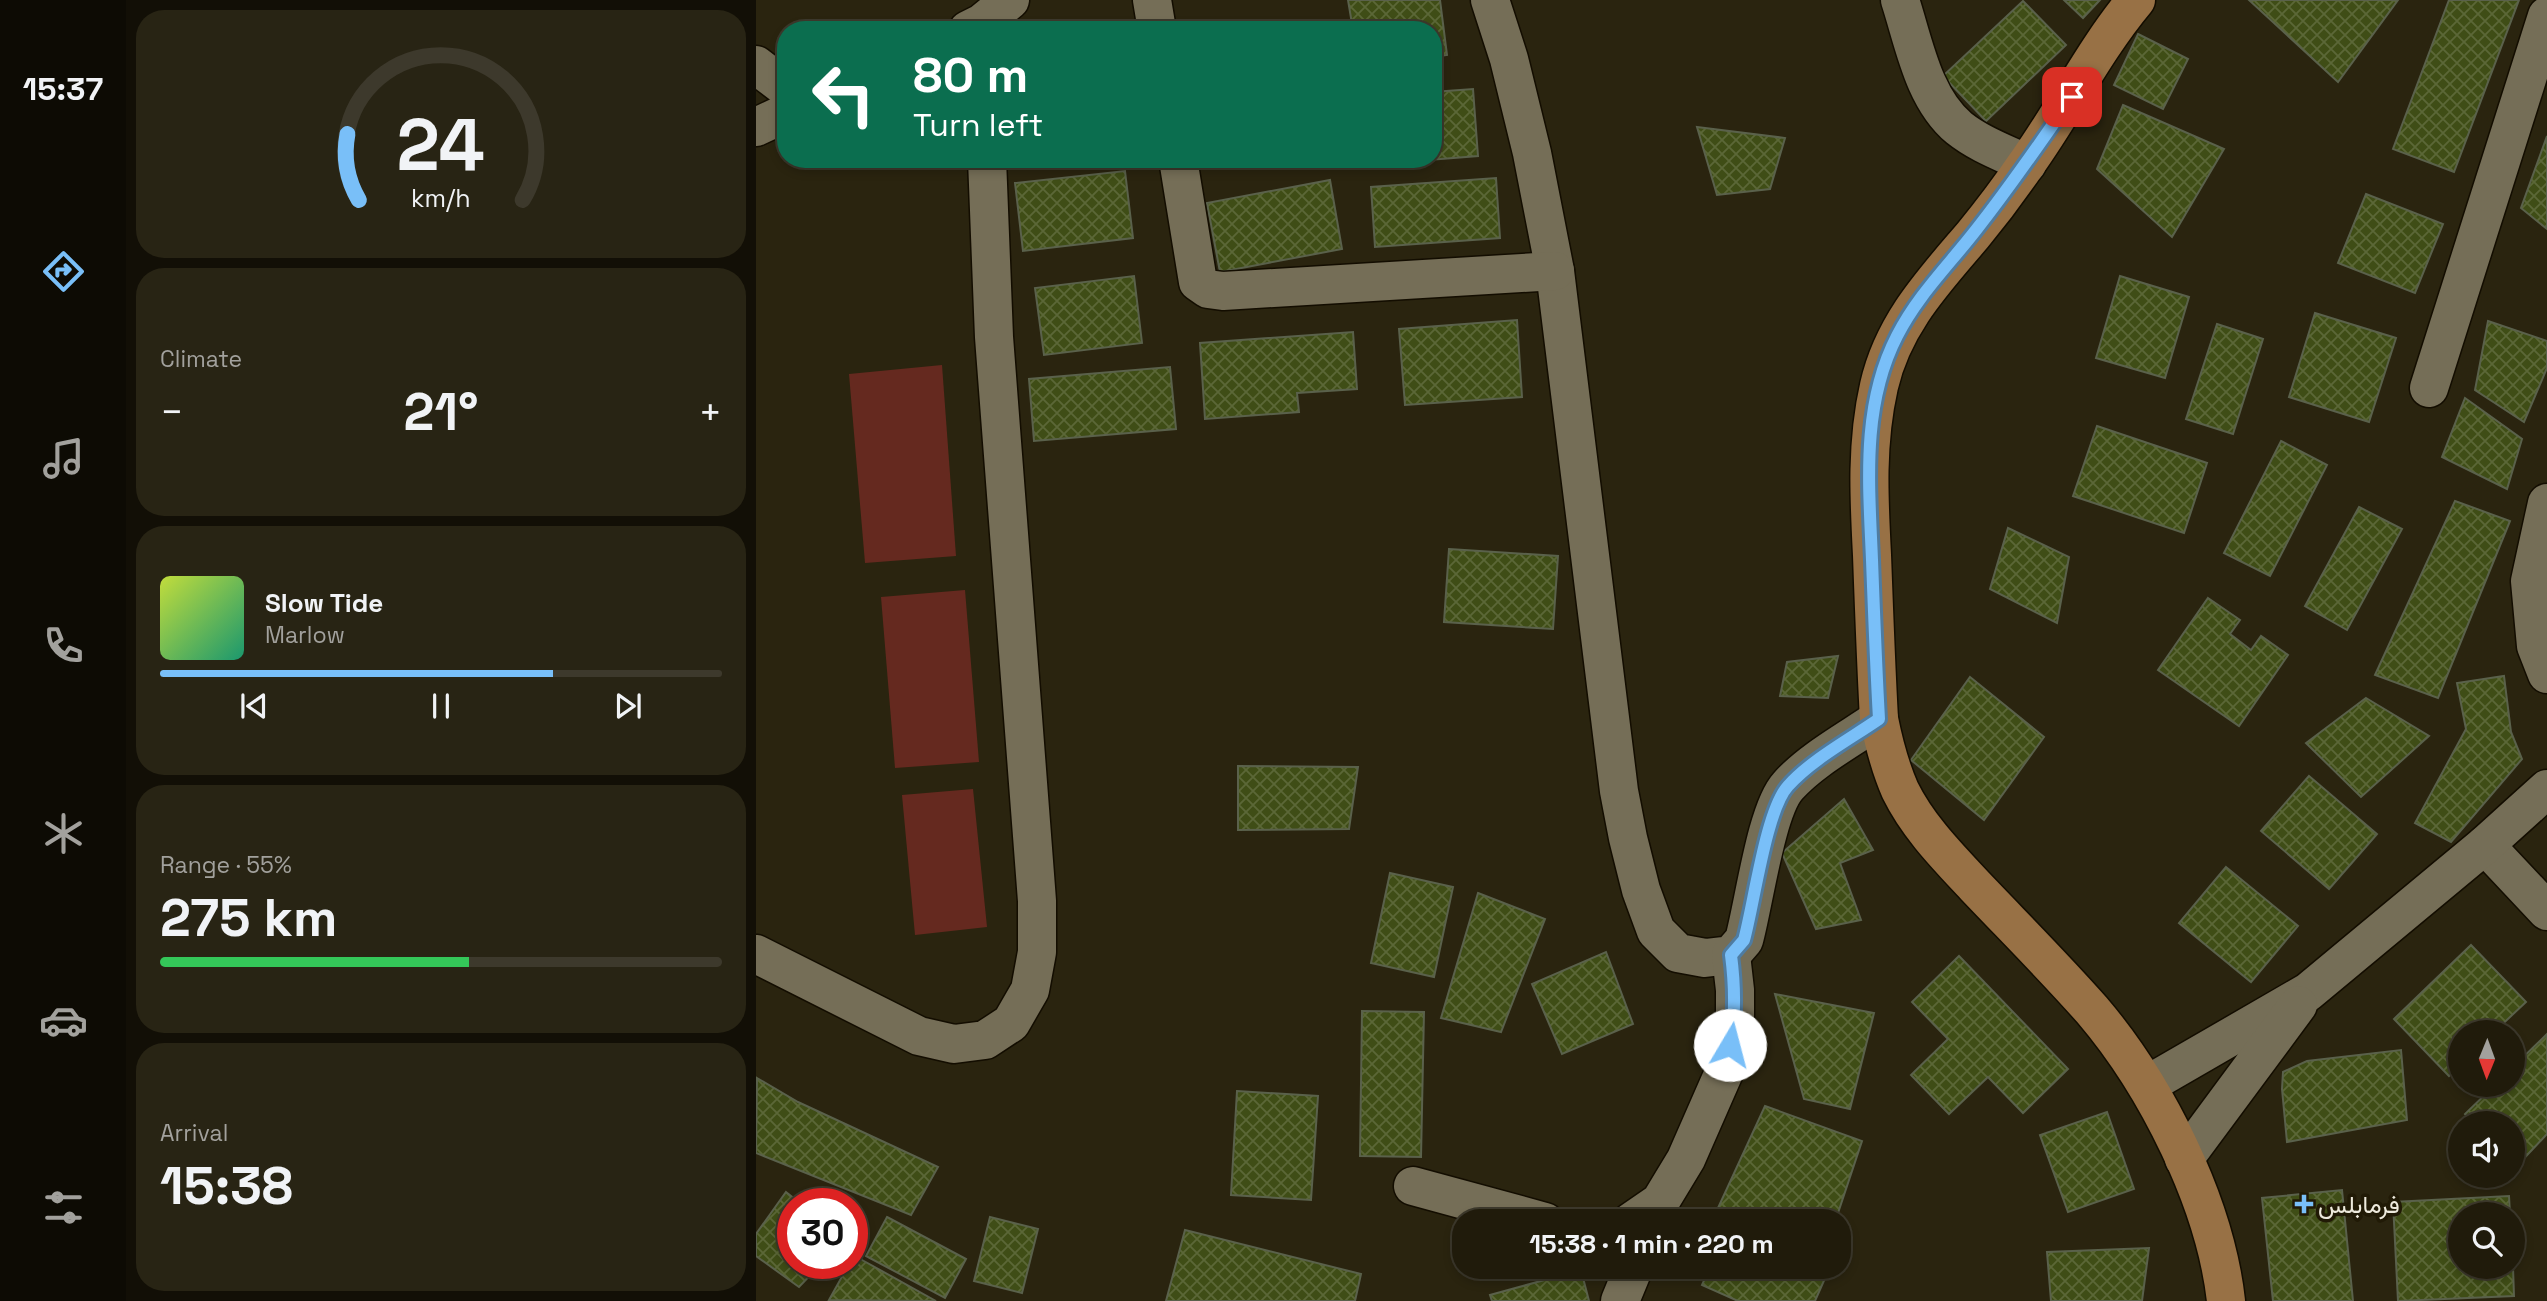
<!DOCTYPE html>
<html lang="en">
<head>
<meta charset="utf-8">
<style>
  body { margin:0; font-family:"Space Grotesk",Vazirmatn,sans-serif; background:#282414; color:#f1f3f6; height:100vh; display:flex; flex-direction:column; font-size:26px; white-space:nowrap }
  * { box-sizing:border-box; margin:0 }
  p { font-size:23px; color:#a2a19d }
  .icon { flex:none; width:38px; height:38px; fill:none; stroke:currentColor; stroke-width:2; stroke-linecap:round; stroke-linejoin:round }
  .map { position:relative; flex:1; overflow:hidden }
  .drawer { display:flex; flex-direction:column; gap:10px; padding:10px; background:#120f06; width:630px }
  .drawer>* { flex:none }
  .top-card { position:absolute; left:21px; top:21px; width:665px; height:147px; border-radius:28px; box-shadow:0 4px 10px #0003,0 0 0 2px #3d392c; background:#0b6e4f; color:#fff; overflow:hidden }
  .needle { width:46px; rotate:181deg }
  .buttons { position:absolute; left:1692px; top:1020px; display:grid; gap:14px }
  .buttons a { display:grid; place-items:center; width:77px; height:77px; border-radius:50%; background:#201b0b; box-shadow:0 4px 10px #0003,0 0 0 2px #3d392c; font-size:35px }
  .speed { position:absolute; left:21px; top:1188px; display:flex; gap:14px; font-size:35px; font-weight:700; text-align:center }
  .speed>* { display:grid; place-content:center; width:91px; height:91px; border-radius:50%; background:#201b0b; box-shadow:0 4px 10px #0003,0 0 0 2px #3d392c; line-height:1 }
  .speed .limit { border:10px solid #d22; background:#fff; color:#111 }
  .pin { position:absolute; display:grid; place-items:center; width:60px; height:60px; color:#fff; margin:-30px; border-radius:14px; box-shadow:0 4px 10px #0006 }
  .me { position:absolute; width:77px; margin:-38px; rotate:8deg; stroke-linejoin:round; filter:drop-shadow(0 0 5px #0008) }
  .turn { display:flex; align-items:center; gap:24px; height:147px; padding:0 21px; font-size:32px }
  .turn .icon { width:91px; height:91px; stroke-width:2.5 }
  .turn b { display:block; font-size:49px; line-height:60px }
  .big { font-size:52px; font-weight:700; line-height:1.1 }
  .drawer .card { flex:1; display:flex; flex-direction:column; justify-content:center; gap:10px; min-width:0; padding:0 24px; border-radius:28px; background:#282414 }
  .drawer .dial { align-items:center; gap:0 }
  .dial svg { height:182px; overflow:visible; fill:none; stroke:#3d392c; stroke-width:7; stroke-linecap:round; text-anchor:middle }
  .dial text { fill:#f1f3f6; stroke:none }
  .song { display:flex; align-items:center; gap:21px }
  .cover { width:84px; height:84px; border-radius:10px; background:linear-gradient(135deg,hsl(70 70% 55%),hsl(160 70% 35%)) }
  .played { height:7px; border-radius:4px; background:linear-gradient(90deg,#79bff8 70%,#3d392c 70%) }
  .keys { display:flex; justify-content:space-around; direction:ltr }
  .heat { display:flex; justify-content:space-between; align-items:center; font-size:38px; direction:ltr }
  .charge { height:10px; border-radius:5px; background:linear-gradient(90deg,#34c759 55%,#3d392c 0) }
  .trip { position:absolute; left:696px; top:1209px; width:399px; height:70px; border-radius:28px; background:#201b0b; box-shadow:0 4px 10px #0003,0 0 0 2px #3d392c; font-weight:700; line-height:70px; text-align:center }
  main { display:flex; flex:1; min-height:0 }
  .tab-bar { display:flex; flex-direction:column; width:126px; justify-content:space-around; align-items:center; background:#0d0b04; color:#a2a19d }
  .tab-bar .icon { width:49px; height:49px }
  .tab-bar .active { color:#79bff8 }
  .tab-bar b { font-size:32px; color:#f1f3f6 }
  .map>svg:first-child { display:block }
</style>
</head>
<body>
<main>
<nav class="tab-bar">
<b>15:37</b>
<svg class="icon active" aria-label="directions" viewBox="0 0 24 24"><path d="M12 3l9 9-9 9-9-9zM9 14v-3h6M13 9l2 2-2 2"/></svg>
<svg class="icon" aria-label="music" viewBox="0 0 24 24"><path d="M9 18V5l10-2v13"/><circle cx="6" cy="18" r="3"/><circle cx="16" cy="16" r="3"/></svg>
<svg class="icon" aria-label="phone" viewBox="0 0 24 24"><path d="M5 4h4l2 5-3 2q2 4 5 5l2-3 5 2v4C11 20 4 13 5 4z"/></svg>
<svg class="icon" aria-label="climate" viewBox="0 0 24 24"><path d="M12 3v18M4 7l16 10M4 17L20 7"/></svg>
<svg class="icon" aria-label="car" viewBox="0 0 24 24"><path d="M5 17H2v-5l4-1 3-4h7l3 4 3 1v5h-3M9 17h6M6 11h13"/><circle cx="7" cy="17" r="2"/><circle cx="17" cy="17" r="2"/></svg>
<svg class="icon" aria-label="filters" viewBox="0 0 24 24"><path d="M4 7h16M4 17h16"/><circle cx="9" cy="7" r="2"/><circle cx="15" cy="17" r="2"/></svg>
</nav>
<section class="drawer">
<div class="card dial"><svg viewBox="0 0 100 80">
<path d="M14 69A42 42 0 1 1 86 69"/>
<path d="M14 69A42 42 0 0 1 9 40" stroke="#79bff8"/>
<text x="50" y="56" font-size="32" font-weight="700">24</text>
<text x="50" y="72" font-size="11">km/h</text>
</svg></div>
<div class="card"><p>Climate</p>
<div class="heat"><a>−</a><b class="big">21°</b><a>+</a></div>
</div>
<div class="card">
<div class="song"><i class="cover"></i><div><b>Slow Tide</b><p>Marlow</p></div></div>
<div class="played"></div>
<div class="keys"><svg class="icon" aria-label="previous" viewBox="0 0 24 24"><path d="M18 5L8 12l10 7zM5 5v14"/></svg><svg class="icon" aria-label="pause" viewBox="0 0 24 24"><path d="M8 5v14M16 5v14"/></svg><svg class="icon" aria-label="next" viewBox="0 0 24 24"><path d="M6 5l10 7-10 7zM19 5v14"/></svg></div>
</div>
<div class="card"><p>Range · 55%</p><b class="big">275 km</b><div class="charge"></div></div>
<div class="card"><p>Arrival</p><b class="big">15:38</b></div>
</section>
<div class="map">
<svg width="1791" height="1301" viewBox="0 0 1791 1301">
  <defs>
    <pattern id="building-cross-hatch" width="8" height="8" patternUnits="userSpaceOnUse" patternTransform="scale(1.75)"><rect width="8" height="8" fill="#3f4d16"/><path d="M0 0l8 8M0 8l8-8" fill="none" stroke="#5b6737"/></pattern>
  </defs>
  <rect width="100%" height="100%" fill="#2a240f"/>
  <g fill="#65291f">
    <path d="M 186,365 L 200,556 L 109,563 L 93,374 Z"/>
    <path d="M 209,590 L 223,762 L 139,768 L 125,597 Z"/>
    <path d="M 217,789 L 231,927 L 159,935 L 146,795 Z"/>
  </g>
  <g fill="url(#building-cross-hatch)" stroke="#5a614b" stroke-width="2">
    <path d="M 592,0 L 684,0 L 691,55 L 677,57 L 677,30 L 597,30 Z"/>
    <path d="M 1308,0 L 1344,0 L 1327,18 Z"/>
    <path d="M 1493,0 L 1642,0 L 1582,82 Z"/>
    <path d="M 1693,0 L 1763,0 L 1698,172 L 1637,149 Z"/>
    <path d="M 1267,1 L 1310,45 L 1230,121 L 1187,76 Z"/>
    <path d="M 1382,34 L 1432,59 L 1407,109 L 1358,85 Z"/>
    <path d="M 717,89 L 722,156 L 622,164 L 621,159 L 677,159 L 677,92 Z"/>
    <path d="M 1367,105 L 1468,149 L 1416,237 L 1341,169 Z"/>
    <path d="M 941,127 L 1029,138 L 1014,189 L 961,195 Z"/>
    <path d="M 1791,136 L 1791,229 L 1765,208 Z"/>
    <path d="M 459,159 L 520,159 L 459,166 Z"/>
    <path d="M 369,171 L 377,238 L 267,251 L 259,183 Z"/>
    <path d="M 740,178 L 744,238 L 619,247 L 615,187 Z"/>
    <path d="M 574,180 L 586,249 L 464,272 L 451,203 Z"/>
    <path d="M 1610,194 L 1687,224 L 1659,293 L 1582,263 Z"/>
    <path d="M 378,276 L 386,343 L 288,355 L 279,288 Z"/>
    <path d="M 1364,276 L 1433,297 L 1409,378 L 1340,358 Z"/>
    <path d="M 1559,313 L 1640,338 L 1613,422 L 1533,397 Z"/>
    <path d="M 761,320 L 766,397 L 649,405 L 643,329 Z"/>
    <path d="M 1732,321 L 1791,341 L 1791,368 L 1768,422 L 1719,390 Z"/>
    <path d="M 1461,324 L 1507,339 L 1477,434 L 1430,419 Z"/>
    <path d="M 597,332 L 601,389 L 541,393 L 543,412 L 449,419 L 444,343 Z"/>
    <path d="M 414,367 L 420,429 L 278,441 L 273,379 Z"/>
    <path d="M 1709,398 L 1766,439 L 1751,489 L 1686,457 Z"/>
    <path d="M 1341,426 L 1451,463 L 1428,533 L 1317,496 Z"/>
    <path d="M 1525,441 L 1571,465 L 1514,576 L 1468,553 Z"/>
    <path d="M 1699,501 L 1754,521 L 1682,698 L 1619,675 Z"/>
    <path d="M 1603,507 L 1646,529 L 1591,630 L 1549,606 Z"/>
    <path d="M 1252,528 L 1313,557 L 1301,623 L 1234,589 Z"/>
    <path d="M 693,549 L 802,556 L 797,629 L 688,622 Z"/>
    <path d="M 1452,598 L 1484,620 L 1474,634 L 1495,650 L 1505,636 L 1532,655 L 1483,726 L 1402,670 Z"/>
    <path d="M 1082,656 L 1072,698 L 1024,696 L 1031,662 Z"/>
    <path d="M 1748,676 L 1755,732 L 1766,759 L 1695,842 L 1659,823 L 1710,729 L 1701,683 Z"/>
    <path d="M 1214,677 L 1288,737 L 1228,820 L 1155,760 Z"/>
    <path d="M 1610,698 L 1673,736 L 1605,797 L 1550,743 Z"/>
    <path d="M 482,766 L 602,767 L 593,829 L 482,830 Z"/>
    <path d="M 1553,776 L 1621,834 L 1573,889 L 1505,831 Z"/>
    <path d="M 1088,799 L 1117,850 L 1084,863 L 1105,920 L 1060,929 L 1026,853 Z"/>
    <path d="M 1470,867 L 1542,926 L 1495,982 L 1423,923 Z"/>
    <path d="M 634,873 L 697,887 L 678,977 L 615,963 Z"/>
    <path d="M 722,893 L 789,919 L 745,1032 L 685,1018 Z"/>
    <path d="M 1715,945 L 1770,1002 L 1738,1032 L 1704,1032 L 1704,1065 L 1693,1076 L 1638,1019 Z"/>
    <path d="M 850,952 L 877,1024 L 806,1054 L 776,984 Z"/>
    <path d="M 1203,956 L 1312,1069 L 1267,1113 L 1232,1077 L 1193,1114 L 1155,1075 L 1192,1039 L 1156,1002 Z"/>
    <path d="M 1019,994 L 1118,1013 L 1094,1109 L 1048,1099 Z"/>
    <path d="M 606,1011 L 668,1012 L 665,1157 L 604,1156 Z"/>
    <path d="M 1791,1034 L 1791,1134 L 1758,1169 L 1757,1124 L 1717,1124 L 1709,1114 L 1739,1085 L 1757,1085 L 1757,1067 Z"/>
    <path d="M 1645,1050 L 1651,1120 L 1531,1142 L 1526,1089 L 1527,1072 L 1551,1061 Z"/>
    <path d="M 1,1078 L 42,1102 L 182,1167 L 155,1215 L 0,1153 Z"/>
    <path d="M 481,1091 L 562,1096 L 555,1200 L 475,1195 Z"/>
    <path d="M 1009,1106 L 1106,1141 L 1079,1222 L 998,1222 L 962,1208 Z"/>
    <path d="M 1351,1112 L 1378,1189 L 1312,1212 L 1284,1135 Z"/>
    <path d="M 1586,1190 L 1597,1301 L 1517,1301 L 1506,1198 Z"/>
    <path d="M 30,1192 L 45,1204 L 37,1204 L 37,1264 L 65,1264 L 43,1287 L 0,1256 L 0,1234 Z"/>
    <path d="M 1753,1196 L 1754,1214 L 1704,1214 L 1704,1267 L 1757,1267 L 1758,1296 L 1642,1301 L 1637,1202 Z"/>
    <path d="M 131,1217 L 210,1259 L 189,1298 L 110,1256 Z"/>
    <path d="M 234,1217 L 282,1229 L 266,1293 L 218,1281 Z"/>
    <path d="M 429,1230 L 605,1274 L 599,1301 L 410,1301 Z"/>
    <path d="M 1393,1248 L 1386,1301 L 1295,1301 L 1291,1252 Z"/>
    <path d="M 97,1255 L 180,1301 L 73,1300 L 93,1264 L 96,1264 Z"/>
    <path d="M 954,1267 L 1074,1267 L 1059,1301 L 982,1301 L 946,1285 Z"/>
    <path d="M 825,1270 L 833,1301 L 736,1301 L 734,1295 Z"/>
  </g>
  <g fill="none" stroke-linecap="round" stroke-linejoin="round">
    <defs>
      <g id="minor">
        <path d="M 396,0 L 401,30"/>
        <path d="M 734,0 L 753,59 L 776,153 L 799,271 L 863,791 L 872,838 L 885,890 L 900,931 L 922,953 L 949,958 L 975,955 L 988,940 C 998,904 1010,810 1032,786 C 1055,760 1094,739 1123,719"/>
        <path d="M 1144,0 C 1158,43 1167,98 1203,128 C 1223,144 1248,153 1271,164"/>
        <path d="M 212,30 L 226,23 L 254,0"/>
        <path d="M 0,65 L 30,88"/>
        <path d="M 0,127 L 30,113"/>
        <path d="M 422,159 L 442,282 L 452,289 L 467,291 L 799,271"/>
        <path d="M 1673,388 L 1791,16"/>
        <path d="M 1791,503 L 1774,581 L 1780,646 L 1791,674"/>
        <path d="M 1729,845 L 1791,911"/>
        <path d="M 0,954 L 163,1036 L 198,1044 L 229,1040 L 255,1023 L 274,990 L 281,952 L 281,901 L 238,337 L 231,159"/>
        <path d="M 1391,1085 L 1552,992 L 1729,845 L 1791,789"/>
        <path d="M 1428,1159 L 1542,1005"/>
        <path d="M 657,1186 L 789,1222"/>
        <path d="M 875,1222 L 904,1202 L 930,1159 L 969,1070 L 979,1019 L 979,990 L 975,955"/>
        <path d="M 864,1301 L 878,1267"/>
      </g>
      <path id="major" d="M 1380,0 C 1338,50 1309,110 1271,163 C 1254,188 1236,212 1217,235 C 1177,282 1137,324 1123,386 C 1110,443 1113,498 1116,555 C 1118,610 1120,665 1123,719 C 1128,744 1134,767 1144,790 C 1162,827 1192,857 1219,886 C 1258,927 1299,968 1336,1010 C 1400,1085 1459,1202 1470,1301"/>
    </defs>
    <use href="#minor" stroke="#130d00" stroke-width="41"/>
    <use href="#major" stroke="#130d00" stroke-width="41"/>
    <use href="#minor" stroke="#756e57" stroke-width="38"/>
    <use href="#major" stroke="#987145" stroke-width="38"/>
  </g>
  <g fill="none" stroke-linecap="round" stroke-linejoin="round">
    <defs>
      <path id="route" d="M 974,1045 C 980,1014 979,986 975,955 L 988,940 C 998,904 1010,810 1032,786 C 1055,760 1094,739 1123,719 C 1120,666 1118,613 1116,560 C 1113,485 1105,406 1141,336 C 1162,295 1192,266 1220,230 C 1254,187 1285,142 1316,97"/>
    </defs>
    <use href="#route" stroke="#4f7ca1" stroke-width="18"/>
    <use href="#route" stroke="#79bff8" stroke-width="12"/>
  </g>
  <path fill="#79bff8" stroke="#211a06" stroke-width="2.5" d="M1544.5 1193.5h7v7h7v7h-7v7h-7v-7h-7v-7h7z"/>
  <g text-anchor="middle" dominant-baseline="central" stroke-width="7" stroke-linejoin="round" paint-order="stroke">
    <g font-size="24" fill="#eeeadd" stroke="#211a06" text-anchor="start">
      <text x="1562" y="1204">فرمابلس</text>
    </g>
  </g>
</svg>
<div class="buttons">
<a><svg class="needle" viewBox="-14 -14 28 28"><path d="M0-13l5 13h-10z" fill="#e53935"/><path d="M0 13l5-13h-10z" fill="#a2a19d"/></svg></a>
<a><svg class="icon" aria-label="sound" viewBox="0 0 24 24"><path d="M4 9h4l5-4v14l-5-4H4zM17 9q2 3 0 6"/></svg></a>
<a><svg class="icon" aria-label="search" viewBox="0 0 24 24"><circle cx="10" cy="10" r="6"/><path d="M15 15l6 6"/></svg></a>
</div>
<div class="speed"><div class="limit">30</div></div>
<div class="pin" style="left:1316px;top:97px;background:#d93025"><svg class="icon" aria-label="arrive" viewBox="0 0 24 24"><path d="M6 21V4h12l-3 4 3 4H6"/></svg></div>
<svg class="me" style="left:974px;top:1045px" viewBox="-20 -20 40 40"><circle r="19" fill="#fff"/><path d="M0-13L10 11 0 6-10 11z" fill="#79bff8"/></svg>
<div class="trip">15:38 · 1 min · 220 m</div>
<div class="top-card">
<div class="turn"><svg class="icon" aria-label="left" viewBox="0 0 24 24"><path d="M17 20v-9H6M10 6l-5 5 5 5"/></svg><div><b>80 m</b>Turn left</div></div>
</div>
</div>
</main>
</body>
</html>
